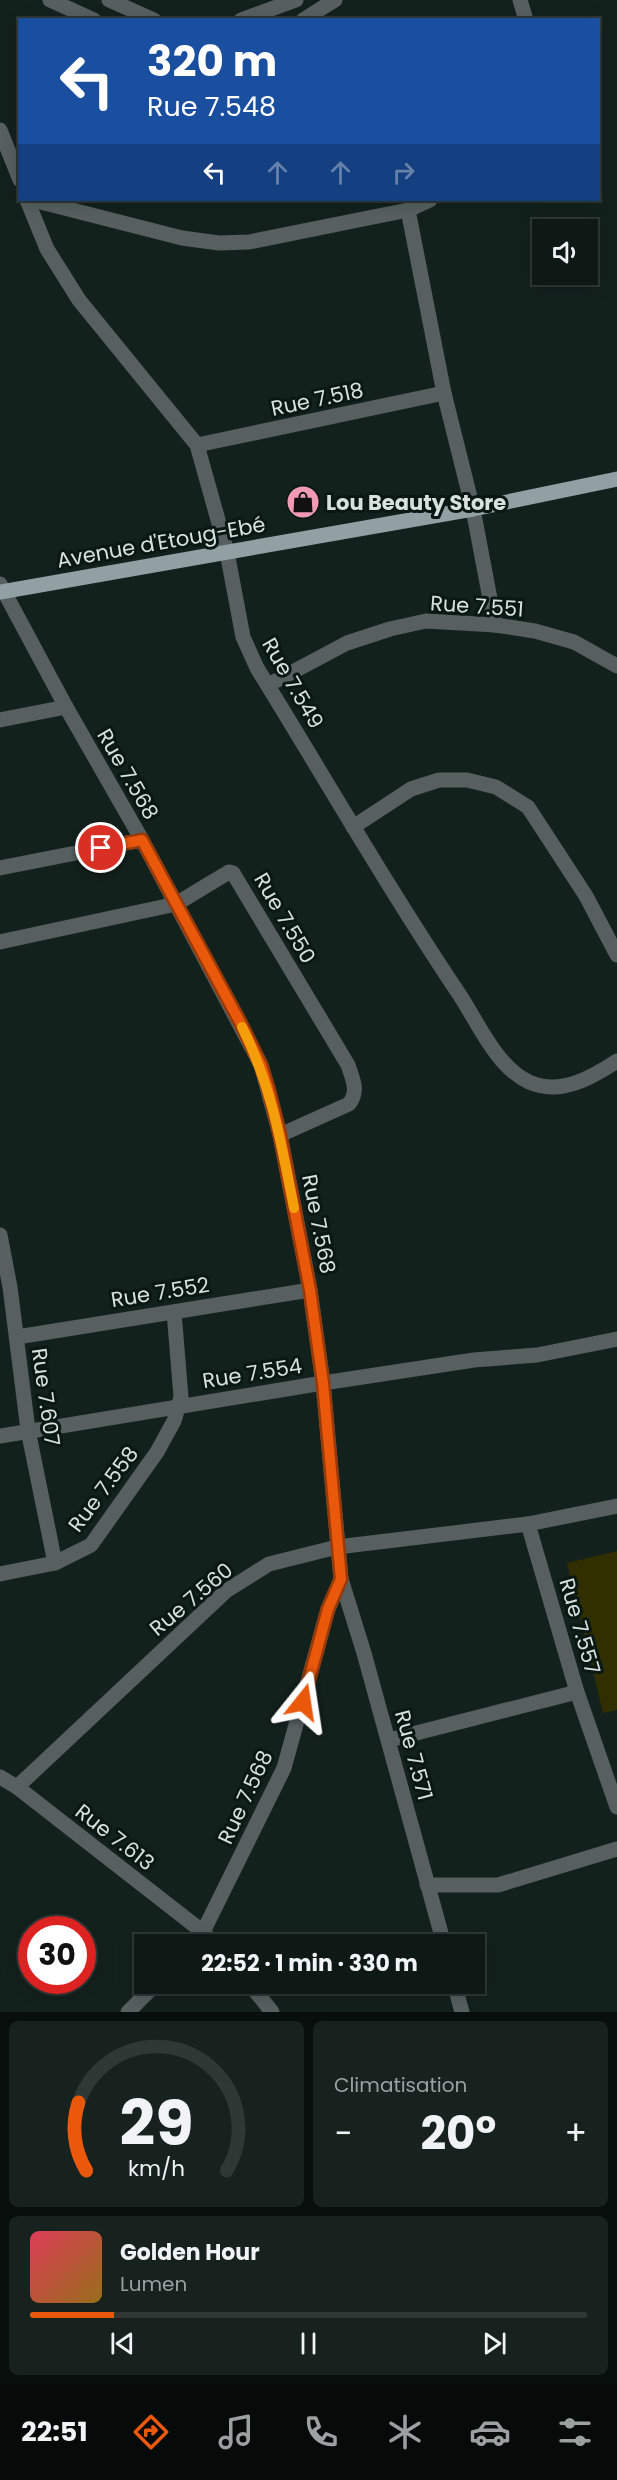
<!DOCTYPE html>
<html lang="fr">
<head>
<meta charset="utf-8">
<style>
  body { margin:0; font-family:Poppins,sans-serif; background:#17221f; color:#f1f3f6; height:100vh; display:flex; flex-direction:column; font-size:22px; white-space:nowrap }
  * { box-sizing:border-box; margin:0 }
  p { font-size:20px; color:#9ba0a1 }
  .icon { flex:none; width:33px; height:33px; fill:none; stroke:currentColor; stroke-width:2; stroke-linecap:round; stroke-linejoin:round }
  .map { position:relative; height:2012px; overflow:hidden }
  .details { display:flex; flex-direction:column; gap:9px; padding:9px; background:#080e0c; flex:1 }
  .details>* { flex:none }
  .guide { position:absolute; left:18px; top:18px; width:582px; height:183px; border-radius:0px; box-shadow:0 3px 15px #0003,0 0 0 2px #2e3835; background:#1a4fa0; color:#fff; overflow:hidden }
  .tools { position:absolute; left:532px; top:219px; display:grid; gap:12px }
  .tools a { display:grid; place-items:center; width:66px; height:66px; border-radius:0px; background:#0e1916; box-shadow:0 3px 15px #0003,0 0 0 2px #2e3835; font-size:30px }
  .speed { position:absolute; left:18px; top:1916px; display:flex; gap:12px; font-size:30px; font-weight:700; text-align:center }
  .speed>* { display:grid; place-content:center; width:78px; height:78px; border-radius:50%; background:#0e1916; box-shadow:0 3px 15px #0003,0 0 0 2px #2e3835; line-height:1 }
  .speed .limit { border:9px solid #d22; background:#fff; color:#111 }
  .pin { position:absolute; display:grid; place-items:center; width:51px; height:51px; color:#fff; margin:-26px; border:3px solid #fff; border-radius:50%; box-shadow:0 2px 6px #0007 }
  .me { position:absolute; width:66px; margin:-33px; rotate:15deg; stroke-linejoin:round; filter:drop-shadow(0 0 4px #0008) }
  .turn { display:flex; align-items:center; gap:21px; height:126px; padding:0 30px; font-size:27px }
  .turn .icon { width:78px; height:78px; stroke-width:2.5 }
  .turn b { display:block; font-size:42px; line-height:51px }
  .lanes { display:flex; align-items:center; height:57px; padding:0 30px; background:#0003; justify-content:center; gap:30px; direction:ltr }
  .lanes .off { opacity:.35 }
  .big { font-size:45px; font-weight:700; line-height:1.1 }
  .details .tile { flex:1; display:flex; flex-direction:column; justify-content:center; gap:9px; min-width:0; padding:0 21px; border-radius:9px; background:#17221f }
  .details .dial { align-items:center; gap:0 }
  .dial svg { height:156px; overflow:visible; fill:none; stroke:#2e3835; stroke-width:7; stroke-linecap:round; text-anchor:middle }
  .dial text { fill:#f1f3f6; stroke:none }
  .song { display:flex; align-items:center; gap:18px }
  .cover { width:72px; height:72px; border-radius:9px; background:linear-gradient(135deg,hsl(350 70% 55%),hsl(40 70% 35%)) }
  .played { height:6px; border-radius:3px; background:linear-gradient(90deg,#ea580c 15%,#2e3835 15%) }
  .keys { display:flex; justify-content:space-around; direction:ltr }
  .heat { display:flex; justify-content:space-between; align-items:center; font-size:33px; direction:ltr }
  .details .tiles { flex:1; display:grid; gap:9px; grid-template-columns:1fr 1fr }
  .tile:last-child { grid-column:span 2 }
  .trip { position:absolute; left:134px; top:1934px; width:351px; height:60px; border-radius:0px; background:#0e1916; box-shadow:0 3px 15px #0003,0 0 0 2px #2e3835; font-weight:700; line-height:60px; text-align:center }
  .menu { display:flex; height:96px; justify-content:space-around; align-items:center; background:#060a09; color:#9ba0a1 }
  .menu .icon { width:42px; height:42px }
  .menu .current { color:#ea580c }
  .menu b { font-size:27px; color:#f1f3f6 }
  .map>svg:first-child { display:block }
</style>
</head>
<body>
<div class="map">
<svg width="617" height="2012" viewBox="0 0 617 2012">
  <rect width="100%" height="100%" fill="#13211d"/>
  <path fill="#312e00" d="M 617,1551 L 617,1710 L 603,1713 L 567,1563 Z"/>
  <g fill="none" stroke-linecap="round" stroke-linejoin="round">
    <g stroke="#575f60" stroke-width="15">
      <path d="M 50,0 L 94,20"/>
      <path d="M 109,0 L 154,20"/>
      <path d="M 520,0 L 526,20"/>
      <path d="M 241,20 L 296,0"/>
      <path d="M 303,20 L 335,0"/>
      <path d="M 0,130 L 20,180"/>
      <path d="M 27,200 L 47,249 L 79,300 L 197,445 L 227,552 L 243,637 L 257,668 C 325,778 389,890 461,997 C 479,1025 497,1067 529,1082 C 560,1096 591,1078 617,1061"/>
      <path d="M 33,200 L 182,238 L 219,243 L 249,242 L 408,210 L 430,200"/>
      <path d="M 408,210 L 444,393 L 473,509 L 495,625"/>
      <path d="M 197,445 L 444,393"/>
      <path d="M 0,584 L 66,707 L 142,840 L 261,1065 L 280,1135 L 310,1290 L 323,1383 L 341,1579 L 328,1609 L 284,1768 L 203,1932 L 192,1944"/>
      <path d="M 268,685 L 347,643 L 390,629 L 426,621 L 495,625 L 535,631 L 574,642 L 617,666"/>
      <path d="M 0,720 L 66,707"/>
      <path d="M 353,827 L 411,789 L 439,780 L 467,780 L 496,787 L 528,807 L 586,896 L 617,955"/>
      <path d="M 0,868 L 142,840"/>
      <path d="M 0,942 L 176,904 L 229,872 L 233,873 L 348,1065 C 353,1080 359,1091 349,1104 L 280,1135"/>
      <path d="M 0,1235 L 10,1287 L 28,1430 L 55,1563"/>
      <path d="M 17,1337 L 310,1290"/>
      <path d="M 0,1436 L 323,1383 L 474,1360 L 537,1355 L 617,1339"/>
      <path d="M 528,1524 L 577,1692 L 617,1807"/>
      <path d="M 0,1574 L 55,1563 L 91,1545 L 157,1452 L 174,1421 L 181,1397 L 174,1312"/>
      <path d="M 341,1579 L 364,1653 L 444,1944"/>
      <path d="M 389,1740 L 577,1692"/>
      <path d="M 0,1777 L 17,1787 L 203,1932 L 215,1944"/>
      <path d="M 17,1787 L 226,1591 L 269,1564 L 337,1547 L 528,1524 L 617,1506"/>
      <path d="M 427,1885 L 498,1885 L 617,1849"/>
      <path d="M 249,1983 L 272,2012"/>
      <path d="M 454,1983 L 462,2012"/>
      <path d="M 128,2012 L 157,1983"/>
    </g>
    <path stroke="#90a0a3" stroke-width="15" d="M 0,592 L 473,509 L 617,479"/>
  </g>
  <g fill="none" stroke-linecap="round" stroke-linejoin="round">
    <defs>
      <path id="route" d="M 101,848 L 142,840 L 240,1022 L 261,1065 L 269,1091 L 280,1135 L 310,1290 L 323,1383 L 341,1579 L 328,1609 L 303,1702"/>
    </defs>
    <use href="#route" stroke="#983908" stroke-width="15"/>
    <use href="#route" stroke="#ea580c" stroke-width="10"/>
    <path stroke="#f59e0b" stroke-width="10" d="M 242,1027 C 272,1087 281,1143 294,1208"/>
  </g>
  <defs>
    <symbol id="shop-disc" viewBox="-11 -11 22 22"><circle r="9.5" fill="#f19ab3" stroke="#0a1814"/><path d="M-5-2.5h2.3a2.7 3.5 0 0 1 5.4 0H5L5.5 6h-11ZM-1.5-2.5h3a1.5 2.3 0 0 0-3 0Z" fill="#111"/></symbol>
  </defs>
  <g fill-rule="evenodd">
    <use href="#shop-disc" x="284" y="483" width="38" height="38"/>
  </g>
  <g text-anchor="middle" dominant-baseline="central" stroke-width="6" stroke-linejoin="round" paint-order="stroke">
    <g font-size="21" fill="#d8e1de" stroke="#0a1814">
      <text transform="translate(317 399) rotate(-12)">Rue 7.518</text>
      <text transform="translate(161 542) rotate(-10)">Avenue d'Etoug-Ebé</text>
      <text transform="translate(477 606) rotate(4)">Rue 7.551</text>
      <text transform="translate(293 683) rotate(60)">Rue 7.549</text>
      <text transform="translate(128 774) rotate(60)">Rue 7.568</text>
      <text transform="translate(285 918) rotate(60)">Rue 7.550</text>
      <text transform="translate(319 1224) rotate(79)">Rue 7.568</text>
      <text transform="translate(160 1292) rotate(-9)">Rue 7.552</text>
      <text transform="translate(252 1373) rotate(-9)">Rue 7.554</text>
      <text transform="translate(46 1397) rotate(82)">Rue 7.607</text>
      <text transform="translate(103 1489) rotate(-53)">Rue 7.558</text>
      <text transform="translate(191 1599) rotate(-40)">Rue 7.560</text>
      <text transform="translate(580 1626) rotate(74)">Rue 7.557</text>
      <text transform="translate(414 1755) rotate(75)">Rue 7.571</text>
      <text transform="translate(245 1797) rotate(-65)">Rue 7.568</text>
      <text transform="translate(115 1837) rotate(38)">Rue 7.613</text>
    </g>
    <g font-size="21" font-weight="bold" fill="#d8e1de" stroke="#0a1814" text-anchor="start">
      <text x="326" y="502">Lou Beauty Store</text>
    </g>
  </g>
</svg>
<div class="tools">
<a><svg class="icon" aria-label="sound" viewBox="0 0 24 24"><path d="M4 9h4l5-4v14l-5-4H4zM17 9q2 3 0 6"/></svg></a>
</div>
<div class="speed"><div class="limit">30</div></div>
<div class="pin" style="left:101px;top:848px;background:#d93025"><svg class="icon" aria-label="arrive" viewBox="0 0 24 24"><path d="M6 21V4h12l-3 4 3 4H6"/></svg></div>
<svg class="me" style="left:303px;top:1702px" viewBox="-20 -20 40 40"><path d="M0-17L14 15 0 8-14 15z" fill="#ea580c" stroke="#fff" stroke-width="4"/></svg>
<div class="trip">22:52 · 1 min · 330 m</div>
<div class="guide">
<div class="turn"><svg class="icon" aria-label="left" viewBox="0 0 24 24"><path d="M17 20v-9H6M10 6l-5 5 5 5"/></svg><div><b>320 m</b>Rue 7.548</div></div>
<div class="lanes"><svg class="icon" aria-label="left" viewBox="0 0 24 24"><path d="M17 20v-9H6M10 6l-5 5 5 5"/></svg><svg class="icon off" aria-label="ahead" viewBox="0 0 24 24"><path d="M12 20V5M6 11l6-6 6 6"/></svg><svg class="icon off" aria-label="ahead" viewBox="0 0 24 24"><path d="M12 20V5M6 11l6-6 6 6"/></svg><svg class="icon off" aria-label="right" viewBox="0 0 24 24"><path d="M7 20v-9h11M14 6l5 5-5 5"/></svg></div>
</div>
</div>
<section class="details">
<div class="tiles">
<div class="tile dial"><svg viewBox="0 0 100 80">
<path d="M14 69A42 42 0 1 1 86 69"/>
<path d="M14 69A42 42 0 0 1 10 34" stroke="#ea580c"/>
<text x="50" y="56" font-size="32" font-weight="700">29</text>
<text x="50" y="72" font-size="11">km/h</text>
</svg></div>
<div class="tile"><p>Climatisation</p>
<div class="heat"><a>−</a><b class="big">20°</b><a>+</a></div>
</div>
<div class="tile">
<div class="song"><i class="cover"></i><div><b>Golden Hour</b><p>Lumen</p></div></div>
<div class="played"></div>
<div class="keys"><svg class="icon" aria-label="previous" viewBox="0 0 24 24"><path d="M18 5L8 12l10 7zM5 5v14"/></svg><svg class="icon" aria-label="pause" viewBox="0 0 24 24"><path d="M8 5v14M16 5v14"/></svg><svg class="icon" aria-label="next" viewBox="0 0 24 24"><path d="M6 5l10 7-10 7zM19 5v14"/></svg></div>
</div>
</div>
</section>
<nav class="menu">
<b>22:51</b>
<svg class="icon current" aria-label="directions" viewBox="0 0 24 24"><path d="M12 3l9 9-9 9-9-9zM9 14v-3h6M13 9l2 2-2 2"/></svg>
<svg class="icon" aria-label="music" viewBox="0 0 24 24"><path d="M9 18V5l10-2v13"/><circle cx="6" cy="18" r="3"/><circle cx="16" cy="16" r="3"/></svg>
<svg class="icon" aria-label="phone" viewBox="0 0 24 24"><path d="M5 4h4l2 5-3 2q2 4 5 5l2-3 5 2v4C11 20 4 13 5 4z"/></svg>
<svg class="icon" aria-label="climate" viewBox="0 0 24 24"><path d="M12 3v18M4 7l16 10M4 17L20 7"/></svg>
<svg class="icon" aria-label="car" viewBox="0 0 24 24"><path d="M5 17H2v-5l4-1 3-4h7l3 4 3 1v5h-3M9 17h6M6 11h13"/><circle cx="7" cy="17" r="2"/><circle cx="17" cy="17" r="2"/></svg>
<svg class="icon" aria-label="filters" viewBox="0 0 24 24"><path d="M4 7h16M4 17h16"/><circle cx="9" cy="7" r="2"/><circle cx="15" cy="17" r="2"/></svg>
</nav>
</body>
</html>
